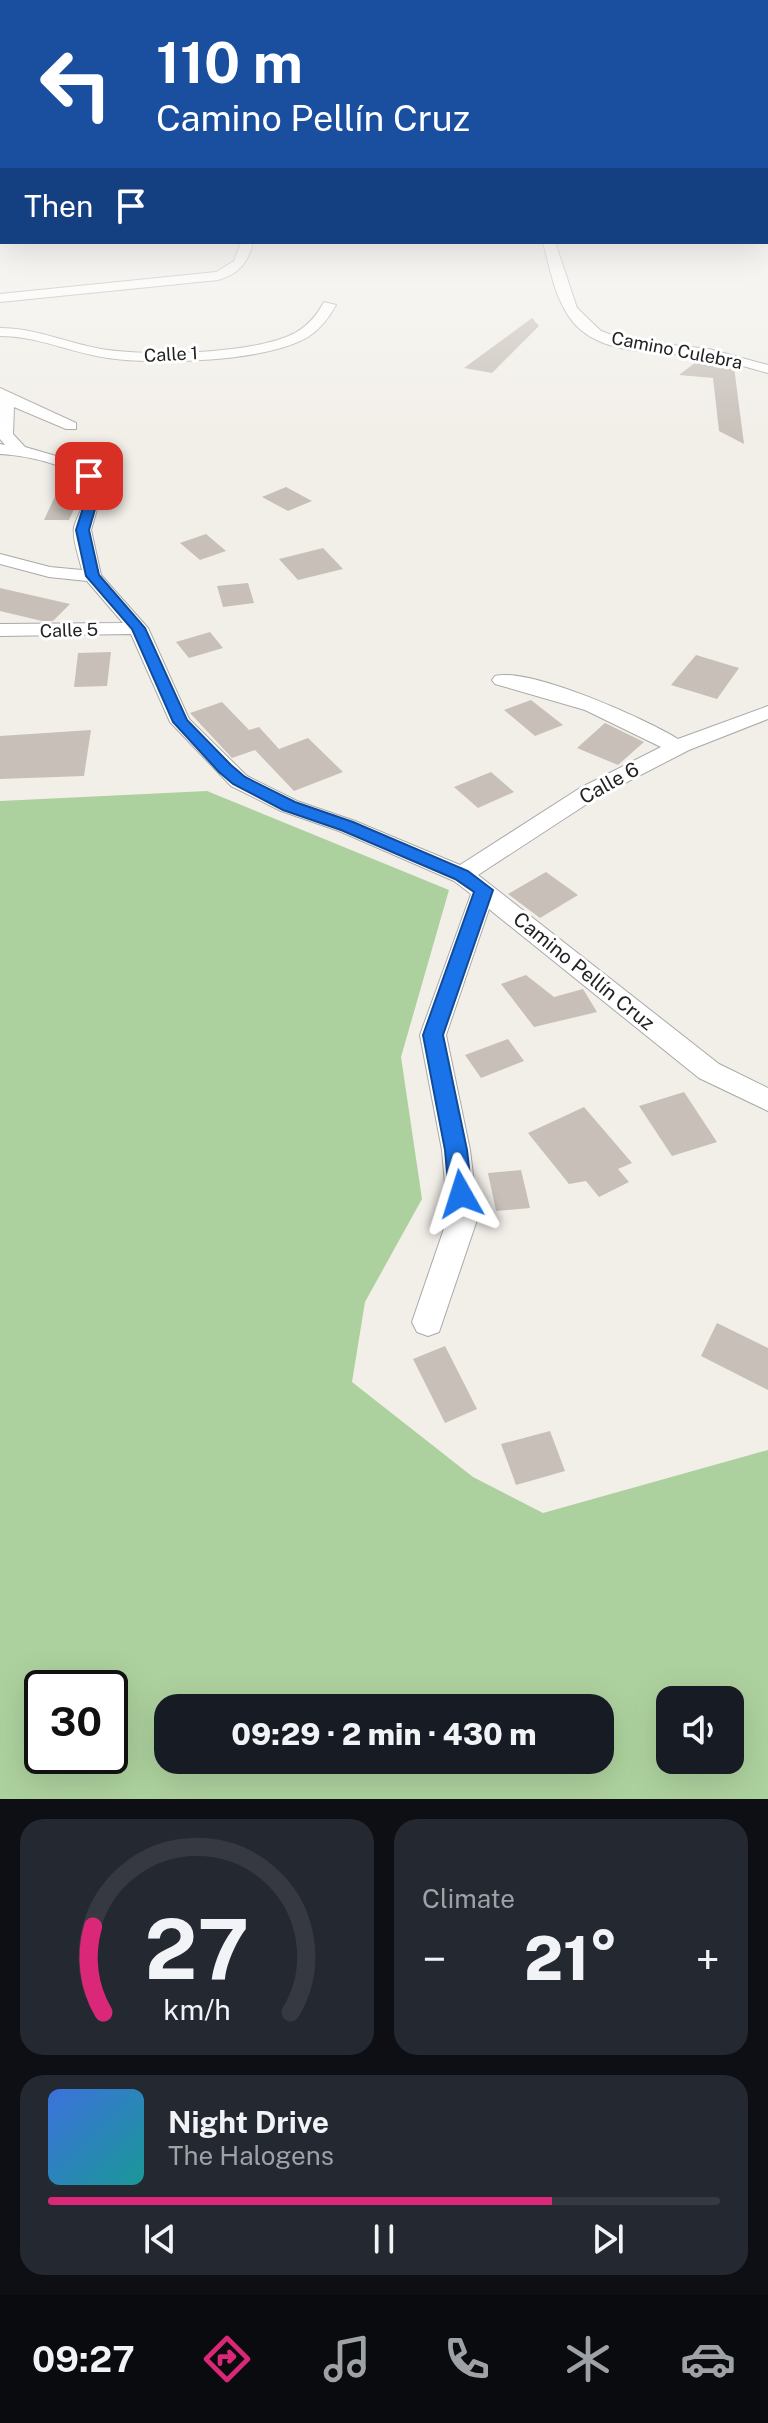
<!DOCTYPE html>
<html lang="en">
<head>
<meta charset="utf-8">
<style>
  body { margin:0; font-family:"Public Sans",sans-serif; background:#242831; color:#f1f3f6; height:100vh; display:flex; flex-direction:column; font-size:30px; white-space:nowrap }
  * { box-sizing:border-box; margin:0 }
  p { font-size:26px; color:#9ea1a6 }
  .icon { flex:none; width:44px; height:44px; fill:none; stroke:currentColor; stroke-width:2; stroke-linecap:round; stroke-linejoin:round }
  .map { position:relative; height:1799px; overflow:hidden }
  .drawer { display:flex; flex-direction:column; gap:20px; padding:20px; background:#0d0f14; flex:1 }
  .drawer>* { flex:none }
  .hud { position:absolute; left:0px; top:0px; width:768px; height:244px; box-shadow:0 8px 32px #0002; background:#1a4fa0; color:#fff; overflow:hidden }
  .tools { position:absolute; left:656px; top:1686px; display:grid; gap:16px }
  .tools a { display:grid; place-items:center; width:88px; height:88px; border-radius:16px; background:#171b24; box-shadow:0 8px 32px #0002; font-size:40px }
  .speed { position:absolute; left:24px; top:1670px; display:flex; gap:16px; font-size:40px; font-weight:700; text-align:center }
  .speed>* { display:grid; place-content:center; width:104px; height:104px; border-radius:50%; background:#171b24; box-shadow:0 8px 32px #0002; line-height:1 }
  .speed .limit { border:4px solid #111; border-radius:12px; background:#fff; color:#111 }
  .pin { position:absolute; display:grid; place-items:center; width:68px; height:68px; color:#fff; margin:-34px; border-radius:16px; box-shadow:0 4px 12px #0006 }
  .me { position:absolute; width:88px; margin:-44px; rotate:354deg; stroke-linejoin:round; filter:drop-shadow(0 0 6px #0008) }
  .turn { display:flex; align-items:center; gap:28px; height:168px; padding:0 24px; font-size:36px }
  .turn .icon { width:104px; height:104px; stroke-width:2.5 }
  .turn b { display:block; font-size:56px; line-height:68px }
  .then { display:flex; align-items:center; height:76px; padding:0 24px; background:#0003; gap:16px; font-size:30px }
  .big { font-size:60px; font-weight:800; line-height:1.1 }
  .drawer .tile { flex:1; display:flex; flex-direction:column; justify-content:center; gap:12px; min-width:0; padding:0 28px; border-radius:24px; background:#242831 }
  .drawer .dial { align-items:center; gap:0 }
  .dial svg { height:208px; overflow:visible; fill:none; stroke:#363941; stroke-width:7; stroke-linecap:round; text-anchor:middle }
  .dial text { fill:#f1f3f6; stroke:none }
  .song { display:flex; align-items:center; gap:24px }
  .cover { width:96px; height:96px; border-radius:12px; background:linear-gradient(135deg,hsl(220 70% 55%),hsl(180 70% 35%)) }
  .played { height:8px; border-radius:4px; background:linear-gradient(90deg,#db2777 75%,#363941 75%) }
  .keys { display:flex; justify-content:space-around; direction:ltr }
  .heat { display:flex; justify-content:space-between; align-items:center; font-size:44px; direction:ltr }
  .drawer .tiles { flex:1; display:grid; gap:20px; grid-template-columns:1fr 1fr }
  .tile:last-child { grid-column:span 2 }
  .trip { position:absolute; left:154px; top:1694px; width:460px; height:80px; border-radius:24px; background:#171b24; box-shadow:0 8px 32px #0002; font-weight:800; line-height:80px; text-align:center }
  .tabs { display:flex; height:128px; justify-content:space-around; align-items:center; background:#090b0e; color:#9ea1a6 }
  .tabs .icon { width:56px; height:56px }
  .tabs .active { color:#db2777 }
  .tabs b { font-size:36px; color:#f1f3f6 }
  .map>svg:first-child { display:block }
</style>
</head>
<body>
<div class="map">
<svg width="768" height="1799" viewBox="0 0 768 1799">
  <rect width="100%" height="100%" fill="#f2efe9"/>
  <path fill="#add19e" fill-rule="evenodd" d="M 207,791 L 449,890 L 401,1057 L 422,1199 L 365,1302 L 352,1382 L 473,1477 L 543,1513 L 768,1450 L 768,1799 L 0,1799 L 0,801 ZM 42,1688 L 110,1688 L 110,1756 L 42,1756 ZM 670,1700 L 730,1700 L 730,1760 L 670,1760 ZM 168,1708 L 600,1708 L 600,1760 L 168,1760 Z"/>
  <g fill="#c7bfb8">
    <path d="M 532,318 L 539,326 L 492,373 L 464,368 Z"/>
    <path d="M 700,359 L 734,367 L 744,444 L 719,431 L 713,378 L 679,375 Z"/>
    <path d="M 66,473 L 78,500 L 69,520 L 44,520 Z"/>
    <path d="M 286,487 L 312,501 L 288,511 L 262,497 Z"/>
    <path d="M 206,534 L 226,551 L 200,560 L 180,543 Z"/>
    <path d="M 323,548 L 343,569 L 298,580 L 279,559 Z"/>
    <path d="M 248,583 L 254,603 L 223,607 L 217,586 Z"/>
    <path d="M 0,588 L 70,604 L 53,621 L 42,621 L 0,611 Z"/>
    <path d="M 210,632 L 223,648 L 189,658 L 176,642 Z"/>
    <path d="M 111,652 L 107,686 L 74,687 L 78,653 Z"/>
    <path d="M 696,655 L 739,668 L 717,699 L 671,685 Z"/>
    <path d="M 531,700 L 563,725 L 535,736 L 504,710 Z"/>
    <path d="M 222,702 L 249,730 L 259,727 L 279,749 L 308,738 L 343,772 L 294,791 L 255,750 L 232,758 L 190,713 Z"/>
    <path d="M 605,723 L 644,742 L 618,765 L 577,748 Z"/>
    <path d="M 91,730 L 84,776 L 0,779 L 0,736 Z"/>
    <path d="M 491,772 L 514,792 L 478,808 L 454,787 Z"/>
    <path d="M 546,872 L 578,895 L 540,918 L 508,894 Z"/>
    <path d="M 526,975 L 554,997 L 583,989 L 597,1012 L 534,1027 L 501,984 Z"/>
    <path d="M 508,1039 L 524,1061 L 481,1078 L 465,1055 Z"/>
    <path d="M 684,1092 L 717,1142 L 672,1156 L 639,1106 Z"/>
    <path d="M 584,1107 L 632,1163 L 618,1169 L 629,1182 L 599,1197 L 586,1181 L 569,1184 L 528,1133 Z"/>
    <path d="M 521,1170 L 530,1208 L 496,1211 L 488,1173 Z"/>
    <path d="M 717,1323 L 768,1348 L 768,1390 L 701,1356 Z"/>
    <path d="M 445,1346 L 477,1409 L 445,1423 L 413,1359 Z"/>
    <path d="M 550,1431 L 565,1471 L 516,1485 L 501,1444 Z"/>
  </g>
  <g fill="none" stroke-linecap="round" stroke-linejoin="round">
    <defs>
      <g id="minor">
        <rect x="766" y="199" width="2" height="7"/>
        <path d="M 241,242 L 253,242 C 248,263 239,274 218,280 L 0,302 L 0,294 L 216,272 L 234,261 Z"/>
        <path d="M 543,242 L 555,242 L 577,308 L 601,331 L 626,340 L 709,349 L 768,365 L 768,373 C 748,368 728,361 708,357 C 666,350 604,359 573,322 C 555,300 550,269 543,242 Z"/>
        <path d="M 324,302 L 336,305 C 329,318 320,329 308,337 C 266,362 156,365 108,358 C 71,353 38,336 0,336 L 0,328 C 38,328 71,345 108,350 C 153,356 255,354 295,333 C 309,325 317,315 324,302 Z"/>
        <path d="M 0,388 L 76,423 L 76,429 L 66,429 L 14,407 L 13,434 L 25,447 L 80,463 L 97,476 L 102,492 L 91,530 L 101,575 L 148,628 L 189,719 L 247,776 L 297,801 L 355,821 L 460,865 L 580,788 L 661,747 L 585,710 L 495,684 L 492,680 L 495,676 C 530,667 646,719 678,739 L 768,706 L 768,719 L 689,750 L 596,798 L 478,875 L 719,1064 L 768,1088 L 768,1111 L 699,1078 L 489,909 L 446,1035 L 470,1150 L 478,1217 L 439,1332 L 428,1336 L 417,1332 L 412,1322 L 448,1217 L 442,1150 L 420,1035 L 471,894 L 454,881 L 339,831 L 281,811 L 231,786 L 170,722 L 131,634 L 0,636 L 0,624 L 123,623 L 87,581 L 49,577 L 0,564 L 0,554 L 50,567 L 82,570 C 79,557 72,539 74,527 C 77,516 86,503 86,491 C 85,465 21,455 0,454 L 0,444 L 5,445 L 0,439 Z"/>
      </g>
    </defs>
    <use href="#minor" stroke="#a9a9a9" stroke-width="2"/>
    <use href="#minor" fill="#fff" fill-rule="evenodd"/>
  </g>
  <linearGradient id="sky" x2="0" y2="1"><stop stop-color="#8fc0e4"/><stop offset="0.43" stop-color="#f9f8f5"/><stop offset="1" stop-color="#f9f8f5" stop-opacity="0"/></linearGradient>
  <rect width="768" height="444" fill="url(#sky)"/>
  <path fill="#1a73e8" stroke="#114b97" stroke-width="2" d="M 89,473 L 95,476 L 100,492 L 89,530 L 99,575 L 145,628 L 187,720 L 231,765 L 245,777 L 295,802 L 353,822 L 468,871 L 493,890 L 443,1035 L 467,1150 L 472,1194 L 468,1201 L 461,1204 L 453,1201 L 449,1194 L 445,1150 L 423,1035 L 474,892 L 455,879 L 341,830 L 283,810 L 233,784 L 219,772 L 173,722 L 132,629 L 86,576 L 76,530 L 88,492 L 83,476 Z"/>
  <g text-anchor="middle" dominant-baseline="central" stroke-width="6" stroke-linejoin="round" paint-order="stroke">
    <g font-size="18" fill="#222" stroke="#fff">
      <text transform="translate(677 350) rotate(11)">Camino Culebra</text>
      <text transform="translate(171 354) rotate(-3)">Calle 1</text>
      <text transform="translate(69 630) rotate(-2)">Calle 5</text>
    </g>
    <g font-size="20" fill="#222" stroke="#fff">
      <text transform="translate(609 783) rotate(-29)">Calle 6</text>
      <text transform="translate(584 971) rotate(39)">Camino Pellín Cruz</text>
    </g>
  </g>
</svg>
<div class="tools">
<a><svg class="icon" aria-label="sound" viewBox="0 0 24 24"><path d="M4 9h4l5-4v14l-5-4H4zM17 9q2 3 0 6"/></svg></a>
</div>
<div class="speed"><div class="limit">30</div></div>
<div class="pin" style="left:89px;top:476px;background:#d93025"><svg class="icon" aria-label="arrive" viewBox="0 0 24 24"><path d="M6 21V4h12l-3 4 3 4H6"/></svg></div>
<svg class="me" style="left:461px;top:1194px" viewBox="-20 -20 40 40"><path d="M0-17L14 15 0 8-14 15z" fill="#1a73e8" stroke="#fff" stroke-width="4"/></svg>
<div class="trip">09:29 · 2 min · 430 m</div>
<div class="hud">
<div class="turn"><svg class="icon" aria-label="left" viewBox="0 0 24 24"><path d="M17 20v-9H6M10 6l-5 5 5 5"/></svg><div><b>110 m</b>Camino Pellín Cruz</div></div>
<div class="then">Then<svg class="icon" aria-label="arrive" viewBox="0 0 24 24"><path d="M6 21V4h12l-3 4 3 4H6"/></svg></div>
</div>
</div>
<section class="drawer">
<div class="tiles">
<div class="tile dial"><svg viewBox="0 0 100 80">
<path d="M14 69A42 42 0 1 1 86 69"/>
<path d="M14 69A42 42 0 0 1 10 36" stroke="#db2777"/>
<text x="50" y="56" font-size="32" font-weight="700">27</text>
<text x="50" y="72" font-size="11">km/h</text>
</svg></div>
<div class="tile"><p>Climate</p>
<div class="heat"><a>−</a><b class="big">21°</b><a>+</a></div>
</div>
<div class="tile">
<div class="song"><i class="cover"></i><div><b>Night Drive</b><p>The Halogens</p></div></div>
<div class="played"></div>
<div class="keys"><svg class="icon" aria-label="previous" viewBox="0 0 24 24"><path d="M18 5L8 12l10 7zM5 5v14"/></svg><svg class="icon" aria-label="pause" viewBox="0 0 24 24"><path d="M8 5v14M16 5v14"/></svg><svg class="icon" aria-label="next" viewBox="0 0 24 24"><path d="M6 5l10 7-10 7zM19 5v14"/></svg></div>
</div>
</div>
</section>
<nav class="tabs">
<b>09:27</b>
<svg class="icon active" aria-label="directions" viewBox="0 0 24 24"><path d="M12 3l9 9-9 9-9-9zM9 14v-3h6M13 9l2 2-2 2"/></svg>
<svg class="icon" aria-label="music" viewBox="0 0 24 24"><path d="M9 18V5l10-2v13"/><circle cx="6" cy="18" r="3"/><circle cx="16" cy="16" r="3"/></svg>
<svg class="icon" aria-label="phone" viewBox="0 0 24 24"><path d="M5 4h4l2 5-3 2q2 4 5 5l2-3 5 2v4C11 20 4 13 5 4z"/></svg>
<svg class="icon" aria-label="climate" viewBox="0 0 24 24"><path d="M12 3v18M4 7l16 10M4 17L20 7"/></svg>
<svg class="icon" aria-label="car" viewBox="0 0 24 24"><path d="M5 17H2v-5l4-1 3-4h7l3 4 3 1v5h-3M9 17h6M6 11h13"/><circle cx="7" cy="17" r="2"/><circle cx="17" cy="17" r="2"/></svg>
</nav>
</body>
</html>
